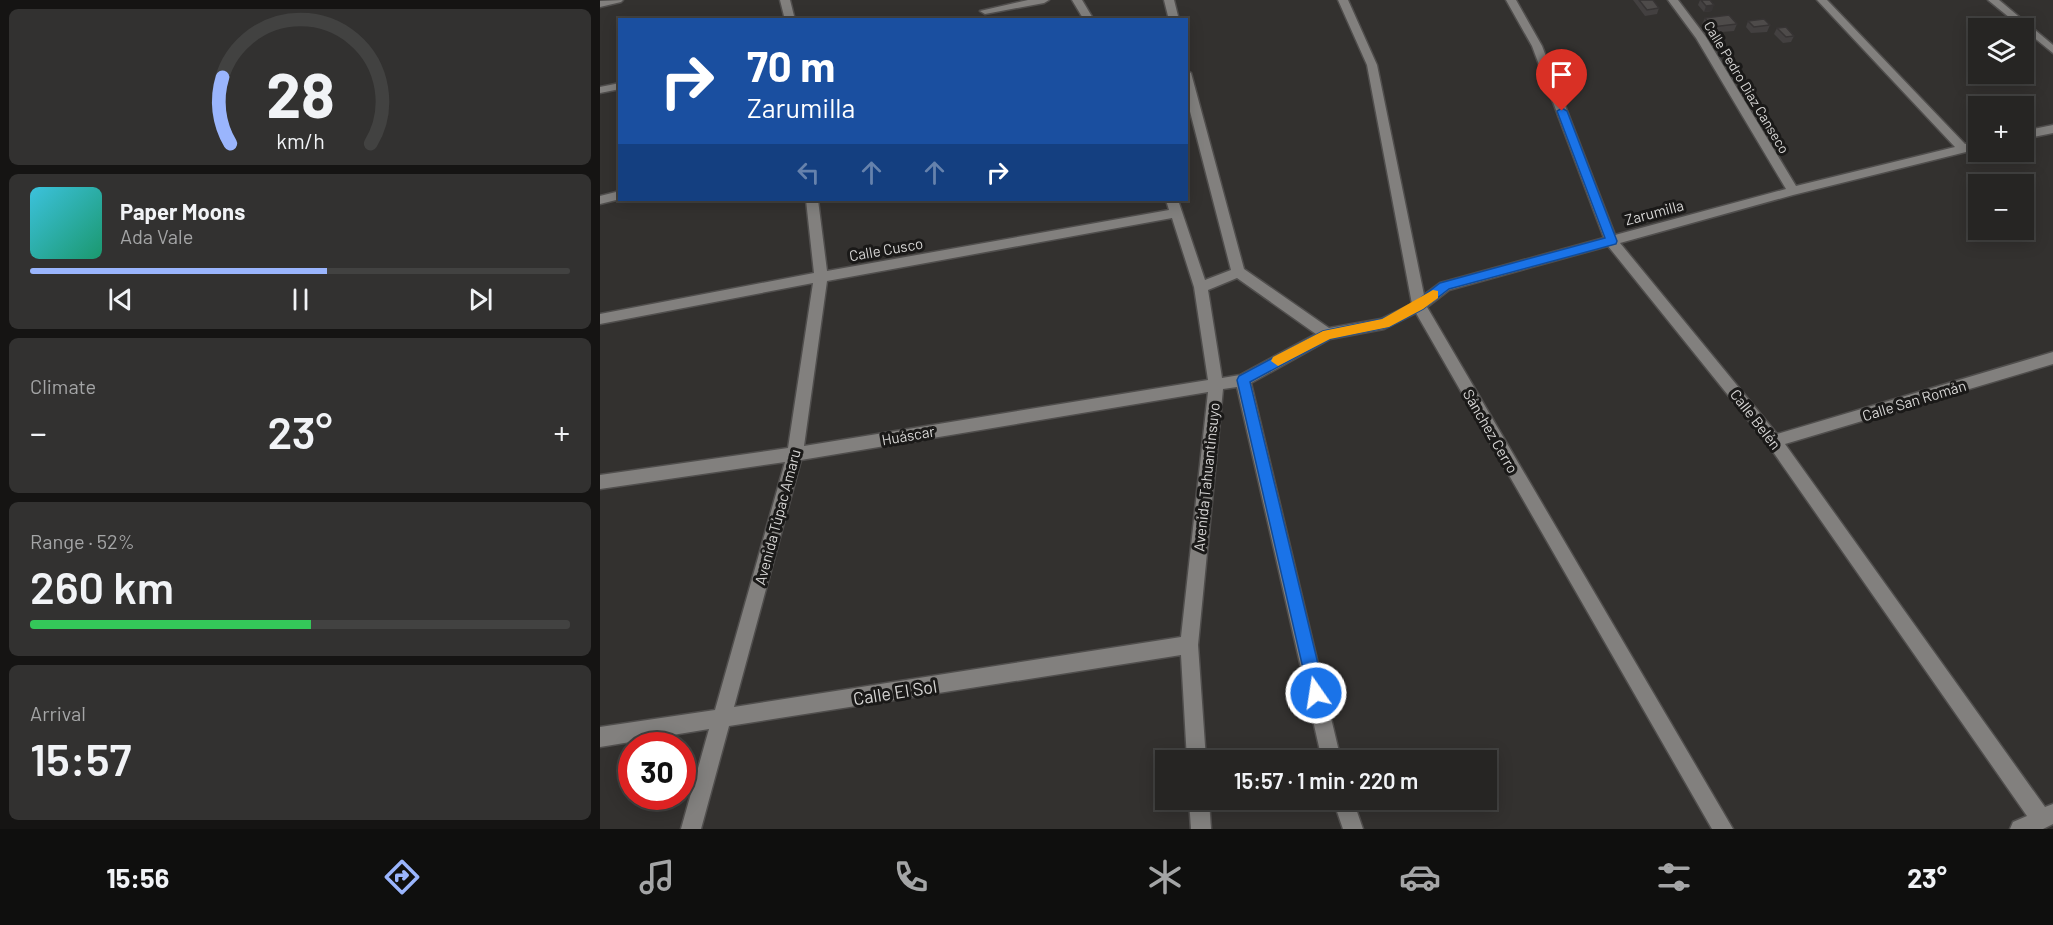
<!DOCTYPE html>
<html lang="en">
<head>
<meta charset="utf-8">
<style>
  body { margin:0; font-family:Barlow,sans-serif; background:#323130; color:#f1f3f6; height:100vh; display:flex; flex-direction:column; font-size:22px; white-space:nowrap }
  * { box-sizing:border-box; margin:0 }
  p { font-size:20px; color:#a4a5a6 }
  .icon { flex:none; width:33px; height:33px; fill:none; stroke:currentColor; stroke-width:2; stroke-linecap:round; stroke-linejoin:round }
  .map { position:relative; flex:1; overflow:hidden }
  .panel { display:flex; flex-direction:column; gap:9px; padding:9px; background:#151413; width:600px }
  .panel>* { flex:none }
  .banner { position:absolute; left:18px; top:18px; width:570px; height:183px; border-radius:0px; box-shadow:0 3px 15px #0003,0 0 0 2px #424241; background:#1a4fa0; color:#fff; overflow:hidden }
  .buttons { position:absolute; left:1368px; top:18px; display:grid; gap:12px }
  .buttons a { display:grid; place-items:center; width:66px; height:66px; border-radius:0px; background:#262523; box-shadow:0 3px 15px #0003,0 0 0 2px #424241; font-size:30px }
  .speed { position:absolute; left:18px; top:732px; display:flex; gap:12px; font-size:30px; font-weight:700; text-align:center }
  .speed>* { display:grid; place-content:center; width:78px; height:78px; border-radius:50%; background:#262523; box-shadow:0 3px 15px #0003,0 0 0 2px #424241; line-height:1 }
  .speed .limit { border:9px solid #d22; background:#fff; color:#111 }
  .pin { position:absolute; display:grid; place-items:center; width:51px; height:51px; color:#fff; margin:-62px -26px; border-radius:50% 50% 50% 0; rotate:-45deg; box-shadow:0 0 6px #0007 }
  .pin .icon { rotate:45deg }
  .me { position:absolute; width:66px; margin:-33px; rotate:347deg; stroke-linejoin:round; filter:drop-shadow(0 0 4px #0008) }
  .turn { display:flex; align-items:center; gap:21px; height:126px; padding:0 30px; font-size:27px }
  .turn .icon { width:78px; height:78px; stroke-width:2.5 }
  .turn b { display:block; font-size:42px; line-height:51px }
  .lanes { display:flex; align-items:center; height:57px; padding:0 30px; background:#0003; justify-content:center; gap:30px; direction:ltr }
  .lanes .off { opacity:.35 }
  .big { font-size:45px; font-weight:600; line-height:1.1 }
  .panel .card { flex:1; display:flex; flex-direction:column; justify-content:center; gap:9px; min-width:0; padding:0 21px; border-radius:9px; background:#323130 }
  .panel .dial { align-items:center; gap:0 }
  .dial svg { height:156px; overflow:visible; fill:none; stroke:#424241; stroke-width:7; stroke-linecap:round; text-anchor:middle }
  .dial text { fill:#f1f3f6; stroke:none }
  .song { display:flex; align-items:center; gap:18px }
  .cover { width:72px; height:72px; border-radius:9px; background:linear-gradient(135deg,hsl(190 70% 55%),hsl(160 70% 35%)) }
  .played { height:6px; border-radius:3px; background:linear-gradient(90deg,#9ab5fd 55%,#424241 55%) }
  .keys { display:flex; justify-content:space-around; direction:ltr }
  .heat { display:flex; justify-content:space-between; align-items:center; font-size:33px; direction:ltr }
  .charge { height:9px; border-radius:4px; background:linear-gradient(90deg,#34c759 52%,#424241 0) }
  .trip { position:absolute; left:555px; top:750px; width:342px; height:60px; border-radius:0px; background:#262523; box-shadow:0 3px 15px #0003,0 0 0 2px #424241; font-weight:600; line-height:60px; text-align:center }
  .tab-bar { display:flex; height:96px; justify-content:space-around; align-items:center; background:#0f0f0e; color:#a4a5a6 }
  .tab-bar .icon { width:42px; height:42px }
  .tab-bar .current { color:#9ab5fd }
  .tab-bar b { font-size:27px; color:#f1f3f6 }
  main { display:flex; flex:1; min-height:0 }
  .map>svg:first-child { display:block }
</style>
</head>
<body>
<main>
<section class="panel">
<div class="card dial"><svg viewBox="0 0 100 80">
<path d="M14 69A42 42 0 1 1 86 69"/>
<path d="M14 69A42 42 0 0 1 10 35" stroke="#9ab5fd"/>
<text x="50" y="56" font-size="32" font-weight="700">28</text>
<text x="50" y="72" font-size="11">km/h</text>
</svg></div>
<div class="card">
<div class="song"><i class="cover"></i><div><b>Paper Moons</b><p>Ada Vale</p></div></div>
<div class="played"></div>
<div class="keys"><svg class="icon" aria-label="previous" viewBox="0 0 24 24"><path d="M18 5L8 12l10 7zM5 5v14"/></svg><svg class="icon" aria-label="pause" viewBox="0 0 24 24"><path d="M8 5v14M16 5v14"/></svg><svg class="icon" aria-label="next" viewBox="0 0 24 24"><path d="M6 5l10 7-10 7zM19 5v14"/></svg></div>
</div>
<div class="card"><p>Climate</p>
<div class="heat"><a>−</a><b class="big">23°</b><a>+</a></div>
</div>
<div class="card"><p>Range · 52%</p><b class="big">260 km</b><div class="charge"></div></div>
<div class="card"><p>Arrival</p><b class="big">15:57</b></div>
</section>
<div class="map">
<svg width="1453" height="829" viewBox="0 0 1453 829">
  <rect width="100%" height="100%" fill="#33312f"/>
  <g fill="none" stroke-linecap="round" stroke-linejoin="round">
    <defs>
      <g id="minor">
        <path d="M 23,0 L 21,2 L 0,7 L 0,1 Z"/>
        <path d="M 180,0 L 190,0 L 195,20 L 185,20 Z"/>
        <path d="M 428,0 L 449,0 L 444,3 L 385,14 L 380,11 Z"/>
        <path d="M 472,0 L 482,0 L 494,20 L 484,20 Z"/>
        <path d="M 564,0 L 574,0 L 579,20 L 569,20 Z"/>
        <path d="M 738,0 L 748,0 L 777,65 L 824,295 L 840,283 L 1004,238 L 932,46 L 906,0 L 916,0 L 942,46 L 1015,235 L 1186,189 L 1096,38 L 1068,0 L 1078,0 L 1106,37 L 1196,186 L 1355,147 L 1217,0 L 1227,0 L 1365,144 L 1378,141 L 1378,149 L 1193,195 L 1020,243 L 1177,434 L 1453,352 L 1453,364 L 1185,444 L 1445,807 L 1453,804 L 1453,824 L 1443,829 L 1410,829 L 1413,822 L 1427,816 L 1169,446 L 1008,246 L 849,290 L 827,307 L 1133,829 L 1112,829 L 816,313 L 784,329 L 730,339 L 651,383 L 741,760 L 722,760 L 637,387 L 623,389 L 598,645 L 606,760 L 587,760 L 581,655 L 129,726 L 101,829 L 81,829 L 109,729 L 0,747 L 0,727 L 115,710 L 185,462 L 0,489 L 0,475 L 188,448 L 213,283 L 0,324 L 0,314 L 214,273 L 206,200 L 218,200 L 227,271 L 569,210 L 566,200 L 578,200 L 605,280 L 631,270 L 586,96 L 586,70 L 591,73 L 644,269 L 729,328 L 781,319 L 812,304 L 767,65 ZM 572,218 L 594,287 L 608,380 L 204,446 L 227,281 ZM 637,278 L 716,334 L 640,375 L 622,378 L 608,290 ZM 608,392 L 581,637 L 134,707 L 201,460 Z"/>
        <path d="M 1388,0 L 1399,0 L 1453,45 L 1453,53 Z"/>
        <path d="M 20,83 L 20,89 L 0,93 L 0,87 Z"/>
        <path d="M 1453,125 L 1453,133 L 1424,139 L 1424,131 Z"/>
        <path d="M 20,191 L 20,199 L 0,204 L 0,196 Z"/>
        <path d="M 589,800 L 609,800 L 611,829 L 591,829 Z"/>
        <path d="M 733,800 L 753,800 L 763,829 L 743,829 Z"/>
      </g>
    </defs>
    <use href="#minor" stroke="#504e4d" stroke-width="3"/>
    <use href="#minor" fill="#82807e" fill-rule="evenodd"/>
  </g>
  <g fill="#434040">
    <path d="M 1033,0 L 1053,0 L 1059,8 L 1057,14 L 1045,16 Z"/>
    <path d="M 1100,0 L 1110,0 L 1112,11 L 1104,12 L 1098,5 Z"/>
    <path d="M 1105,18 L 1137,24 L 1134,31 L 1110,33 L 1102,24 Z"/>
    <path d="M 1148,21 L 1170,25 L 1167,32 L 1151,33 L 1146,27 Z"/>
    <path d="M 1177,28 L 1194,36 L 1191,42 L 1183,43 L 1174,34 Z"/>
  </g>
  <path fill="#373434" d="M 1114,5 L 1112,11 L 1104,12 L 1106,6 Z"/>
  <g fill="#4e4b4a" stroke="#373434" stroke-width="1.5">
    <path d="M 1039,0 L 1053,0 L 1059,8 L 1047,10 Z"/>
    <path d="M 1101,0 L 1110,0 L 1114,5 L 1106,6 Z"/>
    <path d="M 1129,15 L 1137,24 L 1112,27 L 1105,18 Z"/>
    <path d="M 1164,19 L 1170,25 L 1154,27 L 1148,21 Z"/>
    <path d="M 1186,27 L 1194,36 L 1186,37 L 1177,28 Z"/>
  </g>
  <path fill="#1a73e8" stroke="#114b97" stroke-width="1.5" d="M 962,108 L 967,111 L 1017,241 L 1016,244 L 849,289 L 823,309 L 789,327 L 730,339 L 650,382 L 725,693 L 722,699 L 716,702 L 710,699 L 637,380 L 639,376 L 723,331 L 782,319 L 814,303 L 840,283 L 1005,238 L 957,111 Z"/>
  <path fill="#f59e0b" d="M 833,290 L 838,291 L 838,298 L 823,309 L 789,327 L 730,339 L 678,366 L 671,361 L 673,357 L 723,331 L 782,319 Z"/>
  <g text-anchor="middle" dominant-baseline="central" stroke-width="6" stroke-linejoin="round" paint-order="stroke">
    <g font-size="14" fill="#d7d6d5" stroke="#1a1918">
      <text transform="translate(1147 87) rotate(59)">Calle Pedro Diaz Canseco</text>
    </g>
    <g font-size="15" fill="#d7d6d5" stroke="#1a1918">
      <text transform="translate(1054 212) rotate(-15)">Zarumilla</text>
      <text transform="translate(286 249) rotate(-10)">Calle Cusco</text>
      <text transform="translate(1314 400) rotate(-17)">Calle San Román</text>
      <text transform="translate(1156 419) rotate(52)">Calle Belén</text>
      <text transform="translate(891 431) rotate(60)">Sánchez Cerro</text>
      <text transform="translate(308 435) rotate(-10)">Huáscar</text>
      <text transform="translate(606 477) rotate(-84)">Avenida Tahuantinsuyo</text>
      <text transform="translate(177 517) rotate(-75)">Avenida Túpac Amaru</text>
    </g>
    <g font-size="18" fill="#d7d6d5" stroke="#1a1918">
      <text transform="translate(295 692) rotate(-9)">Calle El Sol</text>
    </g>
  </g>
</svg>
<div class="buttons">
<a><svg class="icon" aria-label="layers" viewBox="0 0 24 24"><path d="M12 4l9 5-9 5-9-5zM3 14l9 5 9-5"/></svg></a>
<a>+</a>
<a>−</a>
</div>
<div class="speed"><div class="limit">30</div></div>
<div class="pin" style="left:962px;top:111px;background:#d93025"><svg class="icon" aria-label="arrive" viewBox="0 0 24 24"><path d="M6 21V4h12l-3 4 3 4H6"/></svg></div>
<svg class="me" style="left:716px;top:693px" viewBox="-20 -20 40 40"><circle r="17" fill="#1a73e8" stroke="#fff" stroke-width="3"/><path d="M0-11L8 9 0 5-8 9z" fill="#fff"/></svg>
<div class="trip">15:57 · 1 min · 220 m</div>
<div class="banner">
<div class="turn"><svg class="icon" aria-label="right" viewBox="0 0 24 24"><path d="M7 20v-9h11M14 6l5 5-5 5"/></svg><div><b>70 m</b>Zarumilla</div></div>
<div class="lanes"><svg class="icon off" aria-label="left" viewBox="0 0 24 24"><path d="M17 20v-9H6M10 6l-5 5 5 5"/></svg><svg class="icon off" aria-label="ahead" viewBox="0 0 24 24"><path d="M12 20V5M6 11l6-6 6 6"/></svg><svg class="icon off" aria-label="ahead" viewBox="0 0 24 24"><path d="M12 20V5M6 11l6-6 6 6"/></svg><svg class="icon" aria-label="right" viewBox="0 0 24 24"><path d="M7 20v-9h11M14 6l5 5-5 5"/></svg></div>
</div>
</div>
</main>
<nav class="tab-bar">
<b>15:56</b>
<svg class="icon current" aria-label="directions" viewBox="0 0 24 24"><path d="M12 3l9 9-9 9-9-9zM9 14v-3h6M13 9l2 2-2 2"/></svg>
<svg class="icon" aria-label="music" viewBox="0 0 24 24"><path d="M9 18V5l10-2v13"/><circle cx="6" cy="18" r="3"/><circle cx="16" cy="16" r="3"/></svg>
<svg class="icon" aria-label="phone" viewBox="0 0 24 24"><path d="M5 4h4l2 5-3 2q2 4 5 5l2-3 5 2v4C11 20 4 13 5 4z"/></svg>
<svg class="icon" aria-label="climate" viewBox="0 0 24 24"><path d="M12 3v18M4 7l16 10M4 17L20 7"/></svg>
<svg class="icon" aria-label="car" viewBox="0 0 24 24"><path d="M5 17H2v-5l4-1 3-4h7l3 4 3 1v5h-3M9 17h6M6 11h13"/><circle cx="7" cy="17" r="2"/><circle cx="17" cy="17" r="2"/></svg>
<svg class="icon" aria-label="filters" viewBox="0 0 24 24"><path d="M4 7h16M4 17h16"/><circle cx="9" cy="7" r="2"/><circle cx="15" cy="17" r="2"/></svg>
<b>23°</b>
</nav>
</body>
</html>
